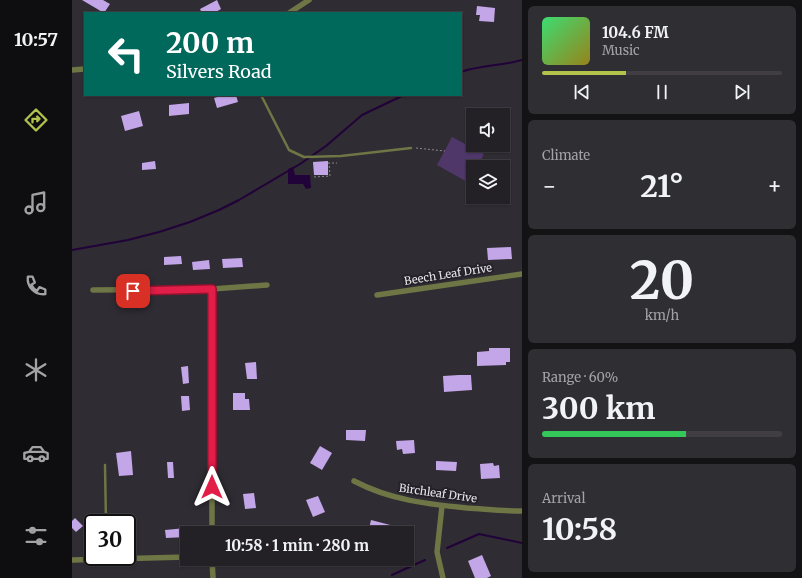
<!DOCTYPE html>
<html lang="en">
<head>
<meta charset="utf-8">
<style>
  body { margin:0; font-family:Merriweather,serif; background:#2f2e32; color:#f1f3f6; height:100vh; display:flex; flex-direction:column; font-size:15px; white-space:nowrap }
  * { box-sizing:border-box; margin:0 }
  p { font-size:13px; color:#a3a3a7 }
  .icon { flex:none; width:22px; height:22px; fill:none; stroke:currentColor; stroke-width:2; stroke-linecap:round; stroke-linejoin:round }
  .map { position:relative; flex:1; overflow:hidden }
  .side { display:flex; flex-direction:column; gap:6px; padding:6px; background:#131215; width:280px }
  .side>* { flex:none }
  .guide { position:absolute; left:12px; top:12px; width:378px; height:84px; border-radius:0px; box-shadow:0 1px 3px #0004,0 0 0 1px #403e43; background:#00695c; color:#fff; overflow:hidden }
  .tools { position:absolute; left:394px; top:108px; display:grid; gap:8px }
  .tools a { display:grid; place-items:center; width:44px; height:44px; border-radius:0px; background:#232126; box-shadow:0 1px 3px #0004,0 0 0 1px #403e43; font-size:20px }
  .speed { position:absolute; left:12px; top:514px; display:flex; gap:8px; font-size:20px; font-weight:700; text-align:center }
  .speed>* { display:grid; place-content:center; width:52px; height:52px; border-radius:50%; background:#232126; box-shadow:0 1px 3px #0004,0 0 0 1px #403e43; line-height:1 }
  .speed .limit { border:2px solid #111; border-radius:6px; background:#fff; color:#111 }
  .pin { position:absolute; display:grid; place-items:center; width:34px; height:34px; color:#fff; margin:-17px; border-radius:8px; box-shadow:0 2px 6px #0006 }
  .me { position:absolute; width:44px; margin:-22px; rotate:0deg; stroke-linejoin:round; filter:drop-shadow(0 0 3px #0008) }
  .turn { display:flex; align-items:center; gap:14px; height:84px; padding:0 16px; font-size:18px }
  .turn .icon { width:52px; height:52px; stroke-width:2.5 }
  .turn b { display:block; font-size:28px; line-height:34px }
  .big { font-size:30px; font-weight:700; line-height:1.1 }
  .side .tile { flex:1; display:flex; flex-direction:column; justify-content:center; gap:6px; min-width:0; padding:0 14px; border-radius:6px; background:#2f2e32 }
  .side .dial { align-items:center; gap:0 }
  .dial b { font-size:52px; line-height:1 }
  .song { display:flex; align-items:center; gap:12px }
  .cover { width:48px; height:48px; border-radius:6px; background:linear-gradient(135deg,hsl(140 70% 55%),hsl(50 70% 35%)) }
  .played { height:4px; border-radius:2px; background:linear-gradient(90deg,#b2c34c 35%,#403e43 35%) }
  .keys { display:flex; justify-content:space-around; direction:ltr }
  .heat { display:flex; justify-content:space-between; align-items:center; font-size:22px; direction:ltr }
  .charge { height:6px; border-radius:3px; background:linear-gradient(90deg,#34c759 60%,#403e43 0) }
  .trip { position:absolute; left:108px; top:526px; width:234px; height:40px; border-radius:0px; background:#232126; box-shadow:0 1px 3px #0004,0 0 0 1px #403e43; font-weight:700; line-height:40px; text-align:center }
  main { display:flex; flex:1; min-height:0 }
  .menu { display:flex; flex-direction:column; width:72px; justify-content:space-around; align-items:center; background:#0e0d0f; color:#a3a3a7 }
  .menu .icon { width:28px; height:28px }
  .menu .on { color:#b2c34c }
  .menu b { font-size:18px; color:#f1f3f6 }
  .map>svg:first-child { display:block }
</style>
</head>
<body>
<main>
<nav class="menu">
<b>10:57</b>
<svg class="icon on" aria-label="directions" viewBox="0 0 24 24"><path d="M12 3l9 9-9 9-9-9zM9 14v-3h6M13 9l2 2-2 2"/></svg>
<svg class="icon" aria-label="music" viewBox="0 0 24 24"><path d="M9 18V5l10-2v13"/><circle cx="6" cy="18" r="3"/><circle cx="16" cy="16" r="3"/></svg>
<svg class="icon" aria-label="phone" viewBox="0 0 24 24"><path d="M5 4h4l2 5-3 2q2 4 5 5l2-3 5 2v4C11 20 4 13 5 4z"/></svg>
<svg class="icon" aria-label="climate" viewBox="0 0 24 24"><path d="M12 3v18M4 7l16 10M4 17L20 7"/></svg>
<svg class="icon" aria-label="car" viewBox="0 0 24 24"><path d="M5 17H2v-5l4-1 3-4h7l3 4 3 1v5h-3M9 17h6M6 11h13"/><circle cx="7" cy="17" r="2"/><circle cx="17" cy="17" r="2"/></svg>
<svg class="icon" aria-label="filters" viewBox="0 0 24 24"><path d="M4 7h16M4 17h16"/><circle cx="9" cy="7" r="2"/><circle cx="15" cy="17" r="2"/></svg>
</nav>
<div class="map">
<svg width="450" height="578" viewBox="0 0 450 578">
  <rect width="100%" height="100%" fill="#2f2c33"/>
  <path fill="#4f376a" d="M 380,137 L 412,154 L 405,167 L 401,167 L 401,175 L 397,183 L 365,165 Z"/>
  <path fill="#210239" d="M 221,167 L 223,175 L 238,175 L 239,188 L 234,189 L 231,184 L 216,184 L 216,169 Z"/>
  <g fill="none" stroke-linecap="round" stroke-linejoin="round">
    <g stroke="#210239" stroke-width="2">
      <path d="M 389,72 C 409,65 430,66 450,60"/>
      <path d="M 0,250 L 56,240 L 87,232 L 118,222 L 147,210 L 167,200 L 228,164 L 254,146 L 290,115 L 332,95"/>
      <path d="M 375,548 L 407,534 L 450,543"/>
      <path d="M 320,575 L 353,560"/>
    </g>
  </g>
  <g fill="#c3a6e8">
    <path d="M 10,0 L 31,0 L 38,4 L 32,13 Z"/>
    <path d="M 145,0 L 149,9 L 142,13 L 130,13 L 128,9 Z"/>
    <path d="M 405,6 L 423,8 L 422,22 L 407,21 L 408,15 L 404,15 Z"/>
    <path d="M 152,95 L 164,95 L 166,102 L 145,108 L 142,98 Z"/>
    <path d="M 117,103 L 117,114 L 97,116 L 97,105 Z"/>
    <path d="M 67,111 L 71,126 L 53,131 L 49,116 Z"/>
    <path d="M 83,161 L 84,169 L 70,170 L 70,163 Z"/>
    <path d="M 256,161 L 256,175 L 242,175 L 241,162 Z"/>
    <path d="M 439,247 L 440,259 L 416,260 L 415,248 Z"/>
    <path d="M 109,256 L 110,264 L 92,265 L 92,257 Z"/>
    <path d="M 170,258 L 171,267 L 151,268 L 150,259 Z"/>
    <path d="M 137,260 L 138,269 L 121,270 L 120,262 Z"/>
    <path d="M 417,348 L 438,348 L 438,362 L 434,362 L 434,365 L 405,366 L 405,352 L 417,351 Z"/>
    <path d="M 184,362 L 185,379 L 175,379 L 173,363 Z"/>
    <path d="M 116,366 L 117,383 L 111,384 L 109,367 Z"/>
    <path d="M 387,375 L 399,375 L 400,390 L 372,392 L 371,376 Z"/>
    <path d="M 161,393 L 173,393 L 173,399 L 177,399 L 178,410 L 161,410 Z"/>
    <path d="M 109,396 L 117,396 L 118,410 L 110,411 Z"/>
    <path d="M 274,430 L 294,430 L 293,441 L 274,440 Z"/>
    <path d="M 342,440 L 343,453 L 331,454 L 330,449 L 325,450 L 324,441 Z"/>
    <path d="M 248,446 L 260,453 L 250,470 L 238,463 Z"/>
    <path d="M 59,451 L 61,475 L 47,476 L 44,453 Z"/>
    <path d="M 364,461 L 385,462 L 384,471 L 364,470 Z"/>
    <path d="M 95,462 L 101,462 L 102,478 L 96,478 Z"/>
    <path d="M 421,463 L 422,466 L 427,465 L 428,478 L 409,479 L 408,464 Z"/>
    <path d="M 182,493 L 184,508 L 173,509 L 171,494 Z"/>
    <path d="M 246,496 L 253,512 L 241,517 L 234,500 Z"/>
    <path d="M 3,518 L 11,526 L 4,532 L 0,528 L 0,521 Z"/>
    <path d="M 299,520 L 326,527 L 324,533 L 296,533 Z"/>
    <path d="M 114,528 L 115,537 L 94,538 L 93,530 Z"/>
    <path d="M 410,555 L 419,576 L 415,578 L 403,578 L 396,561 Z"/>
  </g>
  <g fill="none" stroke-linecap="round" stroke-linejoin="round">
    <g stroke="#8a888e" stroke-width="1" stroke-dasharray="2 2" stroke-linecap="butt">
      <path d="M 344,148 L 373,151"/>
      <path d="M 256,163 L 265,163"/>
      <path d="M 242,177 L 258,176 L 257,163"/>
    </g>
    <g stroke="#6e7645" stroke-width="2.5">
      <path d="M 189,95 L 217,150 L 232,157 L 269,156 L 339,148"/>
      <path d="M 33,465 L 34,523"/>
    </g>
    <g stroke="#6e7645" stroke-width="5.5">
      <path d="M 217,13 L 237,0"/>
      <path d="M 0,70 L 13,69"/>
      <path d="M 140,289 L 140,533"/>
      <path d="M 21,290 L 140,289 L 195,285"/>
      <path d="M 305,295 L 450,274"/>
      <path d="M 282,481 C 318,500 355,504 395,508 C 413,509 431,511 450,511"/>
      <path d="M 370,506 L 365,552 L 371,578"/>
      <path d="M 140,559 L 141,578"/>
      <path d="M 0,560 L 115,557"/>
    </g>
  </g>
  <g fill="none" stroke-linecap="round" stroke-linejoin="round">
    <defs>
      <path id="route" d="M 61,291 L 140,289 L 140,487"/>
    </defs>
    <use href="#route" stroke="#92132f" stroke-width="10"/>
    <use href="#route" stroke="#e11d48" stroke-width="7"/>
  </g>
  <g text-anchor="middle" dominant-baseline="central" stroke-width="4" stroke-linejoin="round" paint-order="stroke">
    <g font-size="11" fill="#e7e5ea" stroke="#252229">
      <text transform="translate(376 274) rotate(-9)">Beech Leaf Drive</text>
      <text transform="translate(366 493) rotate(8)">Birchleaf Drive</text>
    </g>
  </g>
</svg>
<div class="tools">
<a><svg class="icon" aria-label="sound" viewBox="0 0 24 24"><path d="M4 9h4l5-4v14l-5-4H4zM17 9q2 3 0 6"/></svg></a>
<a><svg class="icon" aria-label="layers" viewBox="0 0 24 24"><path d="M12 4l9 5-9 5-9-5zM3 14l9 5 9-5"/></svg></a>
</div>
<div class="speed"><div class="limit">30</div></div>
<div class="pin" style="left:61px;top:291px;background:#d93025"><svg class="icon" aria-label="arrive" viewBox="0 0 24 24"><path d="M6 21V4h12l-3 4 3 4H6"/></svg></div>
<svg class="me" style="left:140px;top:487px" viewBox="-20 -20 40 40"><path d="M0-17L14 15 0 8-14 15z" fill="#e11d48" stroke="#fff" stroke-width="4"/></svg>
<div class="trip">10:58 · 1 min · 280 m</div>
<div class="guide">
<div class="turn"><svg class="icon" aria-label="left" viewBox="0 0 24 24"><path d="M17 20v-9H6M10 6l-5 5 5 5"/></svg><div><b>200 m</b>Silvers Road</div></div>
</div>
</div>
<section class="side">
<div class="tile">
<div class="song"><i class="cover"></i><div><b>104.6 FM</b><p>Music</p></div></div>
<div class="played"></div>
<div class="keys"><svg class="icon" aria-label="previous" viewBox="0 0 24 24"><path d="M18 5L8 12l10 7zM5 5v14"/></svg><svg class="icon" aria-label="pause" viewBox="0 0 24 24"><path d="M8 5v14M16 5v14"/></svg><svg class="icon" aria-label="next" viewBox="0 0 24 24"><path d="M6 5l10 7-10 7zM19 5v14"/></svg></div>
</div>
<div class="tile"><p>Climate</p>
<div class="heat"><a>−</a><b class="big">21°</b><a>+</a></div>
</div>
<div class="tile dial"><b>20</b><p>km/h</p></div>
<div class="tile"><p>Range · 60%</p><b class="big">300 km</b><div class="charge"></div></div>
<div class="tile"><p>Arrival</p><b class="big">10:58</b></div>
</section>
</main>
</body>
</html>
